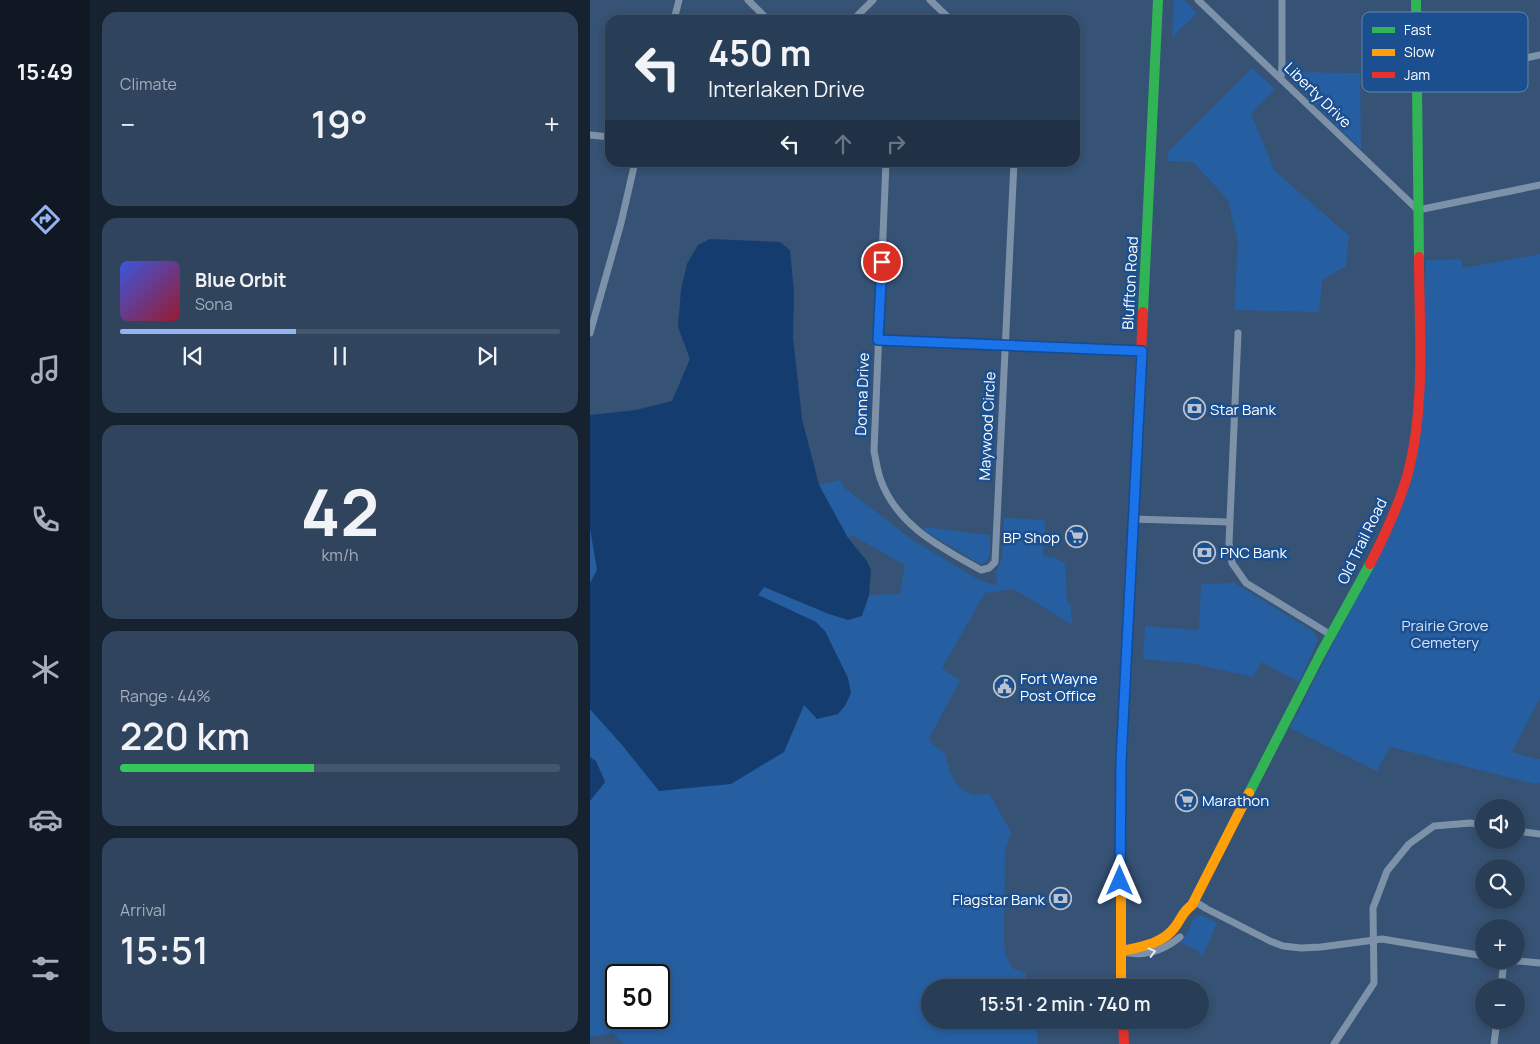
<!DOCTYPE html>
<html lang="en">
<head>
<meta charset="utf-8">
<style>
  body { margin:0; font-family:Manrope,sans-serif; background:#30455d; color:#f1f3f6; height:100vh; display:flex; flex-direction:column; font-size:19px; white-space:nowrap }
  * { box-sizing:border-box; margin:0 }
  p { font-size:16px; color:#a5aeba }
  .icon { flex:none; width:28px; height:28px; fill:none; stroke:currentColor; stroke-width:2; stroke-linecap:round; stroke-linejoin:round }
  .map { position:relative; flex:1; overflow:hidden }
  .panel { display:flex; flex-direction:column; gap:12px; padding:12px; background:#162230; width:500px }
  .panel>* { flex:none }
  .top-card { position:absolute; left:15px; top:15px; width:475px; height:152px; border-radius:15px; box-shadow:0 2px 8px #0003,0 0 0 1px #44576d; background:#283e57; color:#f1f3f6; overflow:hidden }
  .tools { position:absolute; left:885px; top:799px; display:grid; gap:10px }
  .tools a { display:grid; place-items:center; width:50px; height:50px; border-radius:50%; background:#283e57; box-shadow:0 2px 8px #0003,0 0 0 1px #44576d; font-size:25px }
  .speed { position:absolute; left:15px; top:964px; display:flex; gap:10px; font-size:25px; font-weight:700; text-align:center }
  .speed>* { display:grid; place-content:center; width:65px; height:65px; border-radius:50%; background:#283e57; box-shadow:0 2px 8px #0003,0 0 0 1px #44576d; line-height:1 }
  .speed .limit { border:2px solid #111; border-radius:8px; background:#fff; color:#111 }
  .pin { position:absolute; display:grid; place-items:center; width:42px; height:42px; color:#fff; margin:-21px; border:2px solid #fff; border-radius:50%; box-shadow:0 1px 5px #0007 }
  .me { position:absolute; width:55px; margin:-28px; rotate:0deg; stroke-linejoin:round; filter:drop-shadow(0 0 4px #0008) }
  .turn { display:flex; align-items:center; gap:18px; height:105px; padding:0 20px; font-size:22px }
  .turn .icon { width:65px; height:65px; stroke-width:2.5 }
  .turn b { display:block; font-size:35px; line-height:42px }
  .lanes { display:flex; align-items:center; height:48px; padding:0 20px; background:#0003; justify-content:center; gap:25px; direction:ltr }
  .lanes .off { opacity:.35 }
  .big { font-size:38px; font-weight:600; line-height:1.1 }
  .panel .widget { flex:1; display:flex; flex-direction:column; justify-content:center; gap:8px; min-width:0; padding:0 18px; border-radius:15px; background:#30455d }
  .panel .dial { align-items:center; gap:0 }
  .dial b { font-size:65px; line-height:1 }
  .song { display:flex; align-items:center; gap:15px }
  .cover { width:60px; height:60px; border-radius:8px; background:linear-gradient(135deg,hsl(230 70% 55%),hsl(350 70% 35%)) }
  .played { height:5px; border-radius:2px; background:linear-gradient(90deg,#95b2f1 40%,#44576d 40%) }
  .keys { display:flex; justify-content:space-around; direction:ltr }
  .heat { display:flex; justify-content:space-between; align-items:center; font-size:28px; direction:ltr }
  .charge { height:8px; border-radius:4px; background:linear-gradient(90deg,#34c759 44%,#44576d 0) }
  .trip { position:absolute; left:331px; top:979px; width:288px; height:50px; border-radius:25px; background:#283e57; box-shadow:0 2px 8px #0003,0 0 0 1px #44576d; font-weight:600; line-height:50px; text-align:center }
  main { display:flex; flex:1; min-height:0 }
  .menu { display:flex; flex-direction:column; width:90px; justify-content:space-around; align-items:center; background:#101923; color:#a5aeba }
  .menu .icon { width:35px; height:35px }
  .menu .selected { color:#95b2f1 }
  .menu b { font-size:22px; color:#f1f3f6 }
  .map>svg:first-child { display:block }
</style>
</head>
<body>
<main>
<nav class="menu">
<b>15:49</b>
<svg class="icon selected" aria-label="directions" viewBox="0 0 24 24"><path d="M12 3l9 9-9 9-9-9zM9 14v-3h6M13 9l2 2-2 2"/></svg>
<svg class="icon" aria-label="music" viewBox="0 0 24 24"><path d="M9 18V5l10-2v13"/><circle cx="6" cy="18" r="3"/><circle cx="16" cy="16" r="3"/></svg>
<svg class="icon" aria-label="phone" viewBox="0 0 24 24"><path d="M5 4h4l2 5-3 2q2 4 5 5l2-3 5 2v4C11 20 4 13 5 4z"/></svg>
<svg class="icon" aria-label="climate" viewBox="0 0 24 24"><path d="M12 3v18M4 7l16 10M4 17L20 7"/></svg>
<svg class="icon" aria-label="car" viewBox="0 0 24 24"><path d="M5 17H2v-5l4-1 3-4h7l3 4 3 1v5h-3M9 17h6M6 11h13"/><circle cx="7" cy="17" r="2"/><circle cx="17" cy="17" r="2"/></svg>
<svg class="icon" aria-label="filters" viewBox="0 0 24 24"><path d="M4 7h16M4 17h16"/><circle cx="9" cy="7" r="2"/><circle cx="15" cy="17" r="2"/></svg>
</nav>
<section class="panel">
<div class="widget"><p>Climate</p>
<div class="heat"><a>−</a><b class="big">19°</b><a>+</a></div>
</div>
<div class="widget">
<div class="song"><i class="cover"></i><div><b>Blue Orbit</b><p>Sona</p></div></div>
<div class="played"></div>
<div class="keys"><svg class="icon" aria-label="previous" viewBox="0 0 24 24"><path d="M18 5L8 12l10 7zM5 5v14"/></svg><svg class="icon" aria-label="pause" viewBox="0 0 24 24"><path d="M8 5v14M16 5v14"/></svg><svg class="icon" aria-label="next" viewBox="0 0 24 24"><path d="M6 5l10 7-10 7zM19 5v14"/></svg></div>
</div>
<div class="widget dial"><b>42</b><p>km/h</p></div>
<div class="widget"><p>Range · 44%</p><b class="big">220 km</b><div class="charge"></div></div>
<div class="widget"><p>Arrival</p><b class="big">15:51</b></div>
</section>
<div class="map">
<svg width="950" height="1044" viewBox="0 0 950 1044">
  <rect width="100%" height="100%" fill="#365274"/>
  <g fill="#265fa1" fill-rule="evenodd">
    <path d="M 584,0 L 594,0 L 607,13 L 582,37 Z"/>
    <path d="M 662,68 L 685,89 L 661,114 L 685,171 L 759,236 L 756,266 L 732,280 L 729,312 L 644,310 L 648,243 L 638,200 L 603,162 L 577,161 L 578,152 Z"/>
    <path d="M 703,72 L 770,73 L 771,149 L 704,83 Z"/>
    <path d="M 950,254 L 950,698 L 922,752 L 946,759 L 950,759 L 950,783 L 945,784 L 800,747 L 787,771 L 700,728 L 778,575 L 830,436 L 834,399 L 834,300 L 836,260 L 871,259 L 873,268 Z"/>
    <path d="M 250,480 L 255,488 L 321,539 L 391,581 L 407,585 L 406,572 L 412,559 L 414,518 L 455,520 L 453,556 L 463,557 L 475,563 L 477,602 L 481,605 L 482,625 L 424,589 L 395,593 L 352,668 L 370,681 L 339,738 L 341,743 L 355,753 C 360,777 370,801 399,793 L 421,832 L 415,850 L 414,937 L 415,954 L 422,968 L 435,973 L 439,987 L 340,988 L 340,1020 L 446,1020 L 448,1044 L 34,1044 L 22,1033 L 0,1037 L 0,801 L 15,782 L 6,761 L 0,757 L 0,709 L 32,745 L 194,752 L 214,705 L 261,693 L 258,678 L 235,631 L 168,595 L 175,587 L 239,614 L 272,616 L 279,595 L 310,594 L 315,565 L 262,535 L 258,538 L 229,485 ZM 26,975 L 69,975 L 69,1018 L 26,1018 Z"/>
    <path d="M 332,527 L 400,535 C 400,546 403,562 390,564 L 335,531 Z"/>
    <path d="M 0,528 L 7,570 L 0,583 Z"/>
    <path d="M 645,583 L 724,632 L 728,640 L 709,682 L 671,662 L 663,677 L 604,664 L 553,659 L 555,626 L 609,630 L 611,584 Z"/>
    <path d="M 612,915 L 627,923 L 612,957 L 608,951 L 592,943 L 605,917 Z"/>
  </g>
  <g fill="#153c6e">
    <path d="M 120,239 L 190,242 L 200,250 L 204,293 L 203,338 L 212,419 L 229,485 L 258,538 L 277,561 L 281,570 L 279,595 L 272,616 L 258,620 L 239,614 L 174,587 L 168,595 L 226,622 L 235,631 L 258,678 L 261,693 L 255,706 L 248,714 L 227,719 L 214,705 L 194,752 L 141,784 L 69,791 L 32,745 L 0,709 L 0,583 L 7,570 L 0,528 L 0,415 L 46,410 L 82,401 L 100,359 L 88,327 L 91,290 L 97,264 L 108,245 Z"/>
    <path d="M 0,757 L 6,761 L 15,782 L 0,801 Z"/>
  </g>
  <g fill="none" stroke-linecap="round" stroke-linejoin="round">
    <g stroke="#7d92a8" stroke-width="7">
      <path d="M 158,0 L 178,20"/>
      <path d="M 340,0 L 361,20"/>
      <path d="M 608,0 L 828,210 L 950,185"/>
      <path d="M 84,20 L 89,0"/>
      <path d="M 263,20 L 283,0"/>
      <path d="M 691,78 L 692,65 L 692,0"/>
      <path d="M 827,81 L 950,55"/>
      <path d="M 0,135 L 20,137"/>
      <path d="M 296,162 L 284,451 C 286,460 287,469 290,478 C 306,525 350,547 391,570 L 399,568 L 405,562 L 424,162"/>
      <path d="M 0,333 L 31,223 L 45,162"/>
      <path d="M 648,333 L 639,543 L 642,563 L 656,583 L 741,635"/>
      <path d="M 288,340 L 551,351"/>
      <path d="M 543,519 L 639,522"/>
      <path d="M 926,831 L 950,834"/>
      <path d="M 604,901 L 617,909 L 680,941 L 693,946 L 711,948 L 731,947 L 792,939 L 894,956"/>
      <path d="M 533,952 C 555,957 573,951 590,937"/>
      <path d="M 917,960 L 950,963"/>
      <path d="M 911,988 L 914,960"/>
      <path d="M 744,1044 L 784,983 L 783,908 L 797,871 L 819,844 L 844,826 L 880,823 L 894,825"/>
      <path d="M 904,1044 L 907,1020"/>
    </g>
    <g stroke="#30b455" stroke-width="10">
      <path d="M 826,0 L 829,257"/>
      <path d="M 553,312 L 568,0"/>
      <path d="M 659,793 L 731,653 L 780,564"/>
    </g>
    <g stroke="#ff9f0a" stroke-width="10">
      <path d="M 531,951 C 550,947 573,944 585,927 C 591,919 593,911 602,905 L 659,793"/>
      <path d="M 531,988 L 531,775 L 541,559"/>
    </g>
    <g stroke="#e5322d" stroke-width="10">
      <path d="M 541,559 L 553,312"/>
      <path d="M 780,564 C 795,535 809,505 818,473 C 836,404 829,329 829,257"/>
      <path d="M 533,1020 L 534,1044"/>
    </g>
  </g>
  <defs><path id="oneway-chevron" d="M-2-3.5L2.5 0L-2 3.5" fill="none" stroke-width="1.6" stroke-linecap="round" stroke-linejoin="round" transform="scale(1.25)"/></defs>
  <use stroke="#e5e9ee" href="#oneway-chevron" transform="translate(562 952) rotate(-15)"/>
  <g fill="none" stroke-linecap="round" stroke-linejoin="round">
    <defs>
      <path id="route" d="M 292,262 L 288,340 L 552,351 L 531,762 L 530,881"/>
    </defs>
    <use href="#route" stroke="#114b97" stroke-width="12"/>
    <use href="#route" stroke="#1a73e8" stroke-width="9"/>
  </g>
  <defs>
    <symbol id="bank-ring" viewBox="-11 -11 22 22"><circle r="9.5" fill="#1b4f8f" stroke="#b9c2ce" stroke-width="1.5"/><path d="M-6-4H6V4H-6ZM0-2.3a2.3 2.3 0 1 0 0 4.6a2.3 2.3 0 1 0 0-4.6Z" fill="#b9c2ce"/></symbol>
    <symbol id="supermarket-ring" viewBox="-11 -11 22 22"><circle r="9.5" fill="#1b4f8f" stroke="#b9c2ce" stroke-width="1.5"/><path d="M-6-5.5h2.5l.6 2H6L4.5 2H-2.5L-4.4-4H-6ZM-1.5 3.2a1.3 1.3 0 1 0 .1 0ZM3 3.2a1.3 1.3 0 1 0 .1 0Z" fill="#b9c2ce"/></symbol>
    <symbol id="civic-ring" viewBox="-11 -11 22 22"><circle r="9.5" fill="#1b4f8f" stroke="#b9c2ce" stroke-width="1.5"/><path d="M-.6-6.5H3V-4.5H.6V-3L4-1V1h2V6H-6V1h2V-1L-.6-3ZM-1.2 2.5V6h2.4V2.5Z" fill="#b9c2ce"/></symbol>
  </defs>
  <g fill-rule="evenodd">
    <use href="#bank-ring" x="592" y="396" width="25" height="25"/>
    <use href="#supermarket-ring" x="474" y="524" width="25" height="25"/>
    <use href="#bank-ring" x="602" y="540" width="25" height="25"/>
    <use href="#civic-ring" x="402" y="674" width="25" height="25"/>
    <use href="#supermarket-ring" x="584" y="788" width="25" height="25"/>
    <use href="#bank-ring" x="458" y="886" width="25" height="25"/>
  </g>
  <g text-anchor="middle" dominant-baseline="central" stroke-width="5" stroke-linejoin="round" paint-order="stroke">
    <g font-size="15" fill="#fff" stroke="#1b4f8f">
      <text transform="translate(728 95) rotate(44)">Liberty Drive</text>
      <text transform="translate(540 283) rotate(-87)">Bluffton Road</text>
      <text transform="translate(272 394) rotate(-88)">Donna Drive</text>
      <text transform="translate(397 426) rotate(-87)">Maywood Circle</text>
      <text transform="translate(772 541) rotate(-64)">Old Trail Road</text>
    </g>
    <g font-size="15" fill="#fff" stroke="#1b4f8f" text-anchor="start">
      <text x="620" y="409">Star Bank</text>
      <text x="470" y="537" text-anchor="end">BP Shop</text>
      <text x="630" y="552">PNC Bank</text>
      <text x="430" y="678">Fort Wayne<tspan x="430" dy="17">Post Office</tspan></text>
      <text x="612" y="800">Marathon</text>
      <text x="455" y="899" text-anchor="end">Flagstar Bank</text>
    </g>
    <g font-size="15" fill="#cfe3fa" stroke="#1b4f8f">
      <text x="855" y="625">Prairie Grove<tspan x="855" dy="17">Cemetery</tspan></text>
    </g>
  </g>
  <rect x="772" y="12" width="166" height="80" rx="8" fill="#1b4f8f" stroke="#5f84b1" stroke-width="1"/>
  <rect x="782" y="27" width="23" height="6" fill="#30b455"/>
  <rect x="782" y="49" width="23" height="7" fill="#ff9f0a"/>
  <rect x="782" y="72" width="23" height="6" fill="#e5322d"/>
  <g font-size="14" fill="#fff">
    <text x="814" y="35">Fast</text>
    <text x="814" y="57">Slow</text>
    <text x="814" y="80">Jam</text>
  </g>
</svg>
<div class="tools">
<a><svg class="icon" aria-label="sound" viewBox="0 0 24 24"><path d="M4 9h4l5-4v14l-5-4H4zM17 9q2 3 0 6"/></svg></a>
<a><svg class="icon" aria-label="search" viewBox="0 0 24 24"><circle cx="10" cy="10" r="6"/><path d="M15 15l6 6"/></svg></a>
<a>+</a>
<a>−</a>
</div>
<div class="speed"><div class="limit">50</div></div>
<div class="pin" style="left:292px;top:262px;background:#d93025"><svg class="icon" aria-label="arrive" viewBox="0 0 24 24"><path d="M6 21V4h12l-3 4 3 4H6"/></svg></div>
<svg class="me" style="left:530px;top:881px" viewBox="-20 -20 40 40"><path d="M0-17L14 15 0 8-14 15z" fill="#1a73e8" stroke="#fff" stroke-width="4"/></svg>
<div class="trip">15:51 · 2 min · 740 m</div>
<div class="top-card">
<div class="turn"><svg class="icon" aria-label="left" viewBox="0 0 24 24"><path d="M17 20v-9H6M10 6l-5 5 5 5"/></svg><div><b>450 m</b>Interlaken Drive</div></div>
<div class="lanes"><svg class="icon" aria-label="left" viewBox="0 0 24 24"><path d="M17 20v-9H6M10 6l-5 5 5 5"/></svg><svg class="icon off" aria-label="ahead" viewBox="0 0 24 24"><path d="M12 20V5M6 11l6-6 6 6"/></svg><svg class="icon off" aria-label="right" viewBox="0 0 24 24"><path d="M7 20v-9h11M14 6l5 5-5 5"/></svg></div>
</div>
</div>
</main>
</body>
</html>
